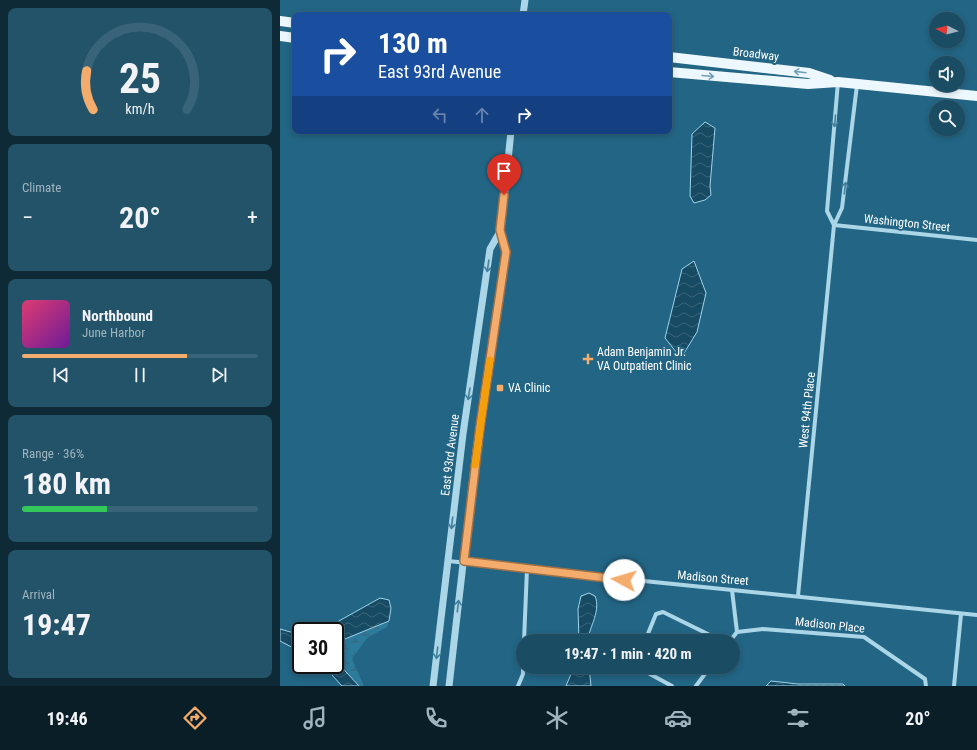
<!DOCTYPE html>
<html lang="en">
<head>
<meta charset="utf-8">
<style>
  body { margin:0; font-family:"Roboto Condensed",sans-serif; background:#235369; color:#f1f3f6; height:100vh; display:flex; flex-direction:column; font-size:15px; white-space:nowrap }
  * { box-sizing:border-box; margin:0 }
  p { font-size:13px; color:#9fb4be }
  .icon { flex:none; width:22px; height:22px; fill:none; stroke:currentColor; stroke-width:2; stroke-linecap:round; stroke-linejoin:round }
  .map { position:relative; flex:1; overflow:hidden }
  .details { display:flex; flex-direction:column; gap:8px; padding:8px; background:#0e2a36; width:280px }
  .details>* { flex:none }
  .hud { position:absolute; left:12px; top:12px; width:380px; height:122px; border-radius:8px; box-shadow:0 2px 6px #0003,0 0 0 1px #386378; background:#1a4fa0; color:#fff; overflow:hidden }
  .needle { width:26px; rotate:276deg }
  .fabs { position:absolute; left:649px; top:12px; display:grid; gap:8px }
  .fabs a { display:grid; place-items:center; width:36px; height:36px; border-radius:50%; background:#1a4c63; box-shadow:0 2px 6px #0003,0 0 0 1px #386378; font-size:20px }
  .speed { position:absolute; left:12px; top:622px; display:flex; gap:8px; font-size:20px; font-weight:700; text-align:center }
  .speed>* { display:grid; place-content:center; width:52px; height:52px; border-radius:50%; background:#1a4c63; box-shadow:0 2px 6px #0003,0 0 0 1px #386378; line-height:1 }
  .speed .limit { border:2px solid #111; border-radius:6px; background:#fff; color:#111 }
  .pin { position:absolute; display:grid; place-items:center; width:34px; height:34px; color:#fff; margin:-41px -17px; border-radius:50% 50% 50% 0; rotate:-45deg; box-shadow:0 0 4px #0007 }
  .pin .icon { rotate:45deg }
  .me { position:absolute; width:44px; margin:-22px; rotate:276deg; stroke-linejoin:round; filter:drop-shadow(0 0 3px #0008) }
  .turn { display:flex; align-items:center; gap:14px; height:84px; padding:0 20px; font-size:18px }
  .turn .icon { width:52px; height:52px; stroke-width:2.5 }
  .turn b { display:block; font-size:28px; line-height:34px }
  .lanes { display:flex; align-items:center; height:38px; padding:0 20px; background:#0003; justify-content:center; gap:20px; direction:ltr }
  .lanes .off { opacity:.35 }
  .big { font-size:30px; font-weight:700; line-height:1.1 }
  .details .widget { flex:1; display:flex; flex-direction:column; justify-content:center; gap:6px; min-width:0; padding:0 14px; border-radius:8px; background:#235369 }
  .details .dial { align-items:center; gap:0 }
  .dial svg { height:104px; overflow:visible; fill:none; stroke:#386378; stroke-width:7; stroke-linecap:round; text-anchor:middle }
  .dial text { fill:#f1f3f6; stroke:none }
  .song { display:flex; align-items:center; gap:12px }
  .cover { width:48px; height:48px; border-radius:6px; background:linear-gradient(135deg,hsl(340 70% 55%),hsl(280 70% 35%)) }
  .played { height:4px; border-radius:2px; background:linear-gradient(90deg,#f4ac6d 70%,#386378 70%) }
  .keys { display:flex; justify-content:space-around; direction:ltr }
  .heat { display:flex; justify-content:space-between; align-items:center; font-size:22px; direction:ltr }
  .charge { height:6px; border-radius:3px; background:linear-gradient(90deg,#34c759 36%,#386378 0) }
  .trip { position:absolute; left:236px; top:634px; width:224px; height:40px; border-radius:20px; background:#1a4c63; box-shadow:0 2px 6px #0003,0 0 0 1px #386378; font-weight:700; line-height:40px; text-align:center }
  .menu { display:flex; height:64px; justify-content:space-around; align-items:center; background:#0a1e28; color:#9fb4be }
  .menu .icon { width:28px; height:28px }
  .menu .active { color:#f4ac6d }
  .menu b { font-size:18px; color:#f1f3f6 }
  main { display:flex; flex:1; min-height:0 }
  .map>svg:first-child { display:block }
</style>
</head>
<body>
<main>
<section class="details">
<div class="widget dial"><svg viewBox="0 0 100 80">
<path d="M14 69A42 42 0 1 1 86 69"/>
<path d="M14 69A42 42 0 0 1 9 39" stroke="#f4ac6d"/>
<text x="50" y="56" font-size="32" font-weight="700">25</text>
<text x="50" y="72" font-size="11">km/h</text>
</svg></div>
<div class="widget"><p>Climate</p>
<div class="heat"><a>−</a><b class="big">20°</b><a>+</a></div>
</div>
<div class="widget">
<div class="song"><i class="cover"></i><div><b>Northbound</b><p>June Harbor</p></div></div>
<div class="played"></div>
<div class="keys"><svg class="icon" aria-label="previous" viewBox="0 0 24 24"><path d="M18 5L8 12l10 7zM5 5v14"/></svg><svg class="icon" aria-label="pause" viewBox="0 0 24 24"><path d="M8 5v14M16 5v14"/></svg><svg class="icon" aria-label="next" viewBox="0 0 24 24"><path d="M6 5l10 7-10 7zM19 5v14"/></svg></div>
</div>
<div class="widget"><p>Range · 36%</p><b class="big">180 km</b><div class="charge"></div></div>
<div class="widget"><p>Arrival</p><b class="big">19:47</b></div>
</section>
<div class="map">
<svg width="697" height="686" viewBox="0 0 697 686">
  <defs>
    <pattern id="wetland-marsh" width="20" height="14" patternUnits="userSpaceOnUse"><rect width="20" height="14" fill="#2c7a9c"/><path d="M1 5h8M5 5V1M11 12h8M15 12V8" fill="none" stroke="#3c6374"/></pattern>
    <pattern id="water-waves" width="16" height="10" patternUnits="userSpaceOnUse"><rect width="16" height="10" fill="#174b64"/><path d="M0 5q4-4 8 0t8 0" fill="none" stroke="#3a667b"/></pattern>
  </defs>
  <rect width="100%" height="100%" fill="#226584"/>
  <path fill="url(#wetland-marsh)" d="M 109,621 L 107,627 L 87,638 L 72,659 L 84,686 L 79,686 L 55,660 L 55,643 Z"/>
  <g fill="url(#water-waves)" stroke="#9ed4ea">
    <path d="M 425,122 L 435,128 L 430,186 L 431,195 L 425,200 L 414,203 L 410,196 L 412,134 Z"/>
    <path d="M 414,261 L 426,293 L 417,332 L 401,358 L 385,338 L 402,269 Z"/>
    <path d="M 309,593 L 315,596 C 321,610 310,627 307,641 L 299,641 L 298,609 L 301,596 Z"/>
    <path d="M 100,598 L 109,600 L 111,608 L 109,621 L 55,643 L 55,631 L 41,631 Z"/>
    <path d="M 0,629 L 21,635 L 21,652 L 0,641 Z"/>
    <path d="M 55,660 L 79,686 L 62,686 L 43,665 L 55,665 Z"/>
    <path d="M 294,667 L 309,667 L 311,686 L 286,686 Z"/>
    <path d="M 491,681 L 518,684 L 563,684 L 565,686 L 486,686 Z"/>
  </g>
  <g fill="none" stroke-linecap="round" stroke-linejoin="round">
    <g stroke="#abd6e8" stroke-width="4">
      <path d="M 554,225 L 547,211 L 558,82"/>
      <path d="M 554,225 L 697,240"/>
      <path d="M 168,561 L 697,615"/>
      <path d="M 518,596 L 554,225 L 562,208 L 577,85"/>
      <path d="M 457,632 L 483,629 L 584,637 L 645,679 L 646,686"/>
      <path d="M 244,641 L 247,569"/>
      <path d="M 365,641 L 376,614 L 383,612 L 442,641"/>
      <path d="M 450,641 L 457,632 L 452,590"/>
      <path d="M 357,667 L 392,686"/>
      <path d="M 238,686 L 243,674 L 243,667"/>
      <path d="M 416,686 L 430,667"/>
      <path d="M 674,686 L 681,614"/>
    </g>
    <g stroke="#abd6e8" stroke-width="7">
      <path d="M 243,15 L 245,0"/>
      <path d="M 153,686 L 183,434 L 210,249 L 221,230"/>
      <path d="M 169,686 L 196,451 L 226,251 L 221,230 L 231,131"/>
    </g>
    <g stroke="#edf8fe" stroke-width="10">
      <path d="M 0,21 L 15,23"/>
      <path d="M 0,36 L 15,38"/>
      <path d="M 389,57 L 529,73 L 550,80"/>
      <path d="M 389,72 L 528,84 L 558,82 L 697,96"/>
    </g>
  </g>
  <defs><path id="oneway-shaft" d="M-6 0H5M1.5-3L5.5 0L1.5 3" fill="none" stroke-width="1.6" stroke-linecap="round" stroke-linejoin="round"/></defs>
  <g stroke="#73a0b5">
    <use href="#oneway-shaft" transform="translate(520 72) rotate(-173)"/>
    <use href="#oneway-shaft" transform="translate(428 76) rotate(5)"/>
  </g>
  <g stroke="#44819d">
    <use href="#oneway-shaft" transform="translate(555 121) rotate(95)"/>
    <use href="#oneway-shaft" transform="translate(565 188) rotate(-83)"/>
    <use href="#oneway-shaft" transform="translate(208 266) rotate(98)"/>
    <use href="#oneway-shaft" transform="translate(189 394) rotate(99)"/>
    <use href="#oneway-shaft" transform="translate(172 523) rotate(97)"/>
    <use href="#oneway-shaft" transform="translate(178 606) rotate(-83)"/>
    <use href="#oneway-shaft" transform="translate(157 653) rotate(97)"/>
  </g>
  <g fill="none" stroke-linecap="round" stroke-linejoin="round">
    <defs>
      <path id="route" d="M 224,195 L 220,230 L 226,252 L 200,427 L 184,561 L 344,580"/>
    </defs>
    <use href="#route" stroke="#9f7047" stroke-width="10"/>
    <use href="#route" stroke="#f4ac6d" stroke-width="7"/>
    <path stroke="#f59e0b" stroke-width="7" d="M 195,465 L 210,360"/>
  </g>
  <g fill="#f4ac6d" stroke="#226584" stroke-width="1.5">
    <path d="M306 353h4v4h4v4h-4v4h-4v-4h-4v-4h4z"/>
    <rect x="216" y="384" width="8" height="8" rx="2"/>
  </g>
  <g text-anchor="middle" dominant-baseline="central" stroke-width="4" stroke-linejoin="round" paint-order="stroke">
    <g font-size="12" fill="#fff" stroke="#226584">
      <text transform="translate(476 54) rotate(7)">Broadway</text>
      <text transform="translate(627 223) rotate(6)">Washington Street</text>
      <text transform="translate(527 410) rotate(-84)">West 94th Place</text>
      <text transform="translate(170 455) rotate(-83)">East 93rd Avenue</text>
      <text transform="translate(433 578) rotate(5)">Madison Street</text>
      <text transform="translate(550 625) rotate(6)">Madison Place</text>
    </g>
    <g font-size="12" fill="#fff" stroke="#226584" text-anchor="start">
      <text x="317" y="352">Adam Benjamin Jr.<tspan x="317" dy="14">VA Outpatient Clinic</tspan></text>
      <text x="228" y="388">VA Clinic</text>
    </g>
  </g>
</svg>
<div class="fabs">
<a><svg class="needle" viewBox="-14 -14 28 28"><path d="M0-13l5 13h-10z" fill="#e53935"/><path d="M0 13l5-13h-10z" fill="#9fb4be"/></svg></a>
<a><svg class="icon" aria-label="sound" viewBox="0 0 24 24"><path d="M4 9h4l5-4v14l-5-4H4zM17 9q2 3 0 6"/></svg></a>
<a><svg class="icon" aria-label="search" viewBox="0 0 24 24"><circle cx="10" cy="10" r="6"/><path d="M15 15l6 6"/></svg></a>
</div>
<div class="speed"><div class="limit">30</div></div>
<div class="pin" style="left:224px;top:195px;background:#d93025"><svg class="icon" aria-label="arrive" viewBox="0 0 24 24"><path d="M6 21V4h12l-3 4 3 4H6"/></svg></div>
<svg class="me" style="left:344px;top:580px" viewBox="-20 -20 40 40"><circle r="19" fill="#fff"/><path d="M0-13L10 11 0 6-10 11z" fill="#f4ac6d"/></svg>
<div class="trip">19:47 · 1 min · 420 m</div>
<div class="hud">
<div class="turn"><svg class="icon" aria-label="right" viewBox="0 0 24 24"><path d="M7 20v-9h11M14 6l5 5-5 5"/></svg><div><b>130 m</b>East 93rd Avenue</div></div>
<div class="lanes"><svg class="icon off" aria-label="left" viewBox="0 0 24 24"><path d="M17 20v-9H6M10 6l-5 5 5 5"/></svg><svg class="icon off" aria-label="ahead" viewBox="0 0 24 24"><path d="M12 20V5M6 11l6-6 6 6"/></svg><svg class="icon" aria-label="right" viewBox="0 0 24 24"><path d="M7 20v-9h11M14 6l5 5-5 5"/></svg></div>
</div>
</div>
</main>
<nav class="menu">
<b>19:46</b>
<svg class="icon active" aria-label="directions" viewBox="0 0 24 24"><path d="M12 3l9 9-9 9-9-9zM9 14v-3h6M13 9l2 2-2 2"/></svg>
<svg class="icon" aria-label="music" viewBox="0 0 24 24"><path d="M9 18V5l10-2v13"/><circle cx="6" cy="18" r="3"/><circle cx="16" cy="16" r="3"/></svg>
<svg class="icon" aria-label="phone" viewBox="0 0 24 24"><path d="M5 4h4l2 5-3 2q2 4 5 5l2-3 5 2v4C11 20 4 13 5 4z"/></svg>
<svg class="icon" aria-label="climate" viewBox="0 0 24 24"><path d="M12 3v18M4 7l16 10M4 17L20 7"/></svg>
<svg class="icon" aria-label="car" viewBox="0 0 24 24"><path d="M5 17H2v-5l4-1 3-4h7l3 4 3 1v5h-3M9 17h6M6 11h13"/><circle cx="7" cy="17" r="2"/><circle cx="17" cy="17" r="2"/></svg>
<svg class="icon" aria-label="filters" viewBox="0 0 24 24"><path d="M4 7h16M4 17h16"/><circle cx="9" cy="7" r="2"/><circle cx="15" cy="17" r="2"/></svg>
<b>20°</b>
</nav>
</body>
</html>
